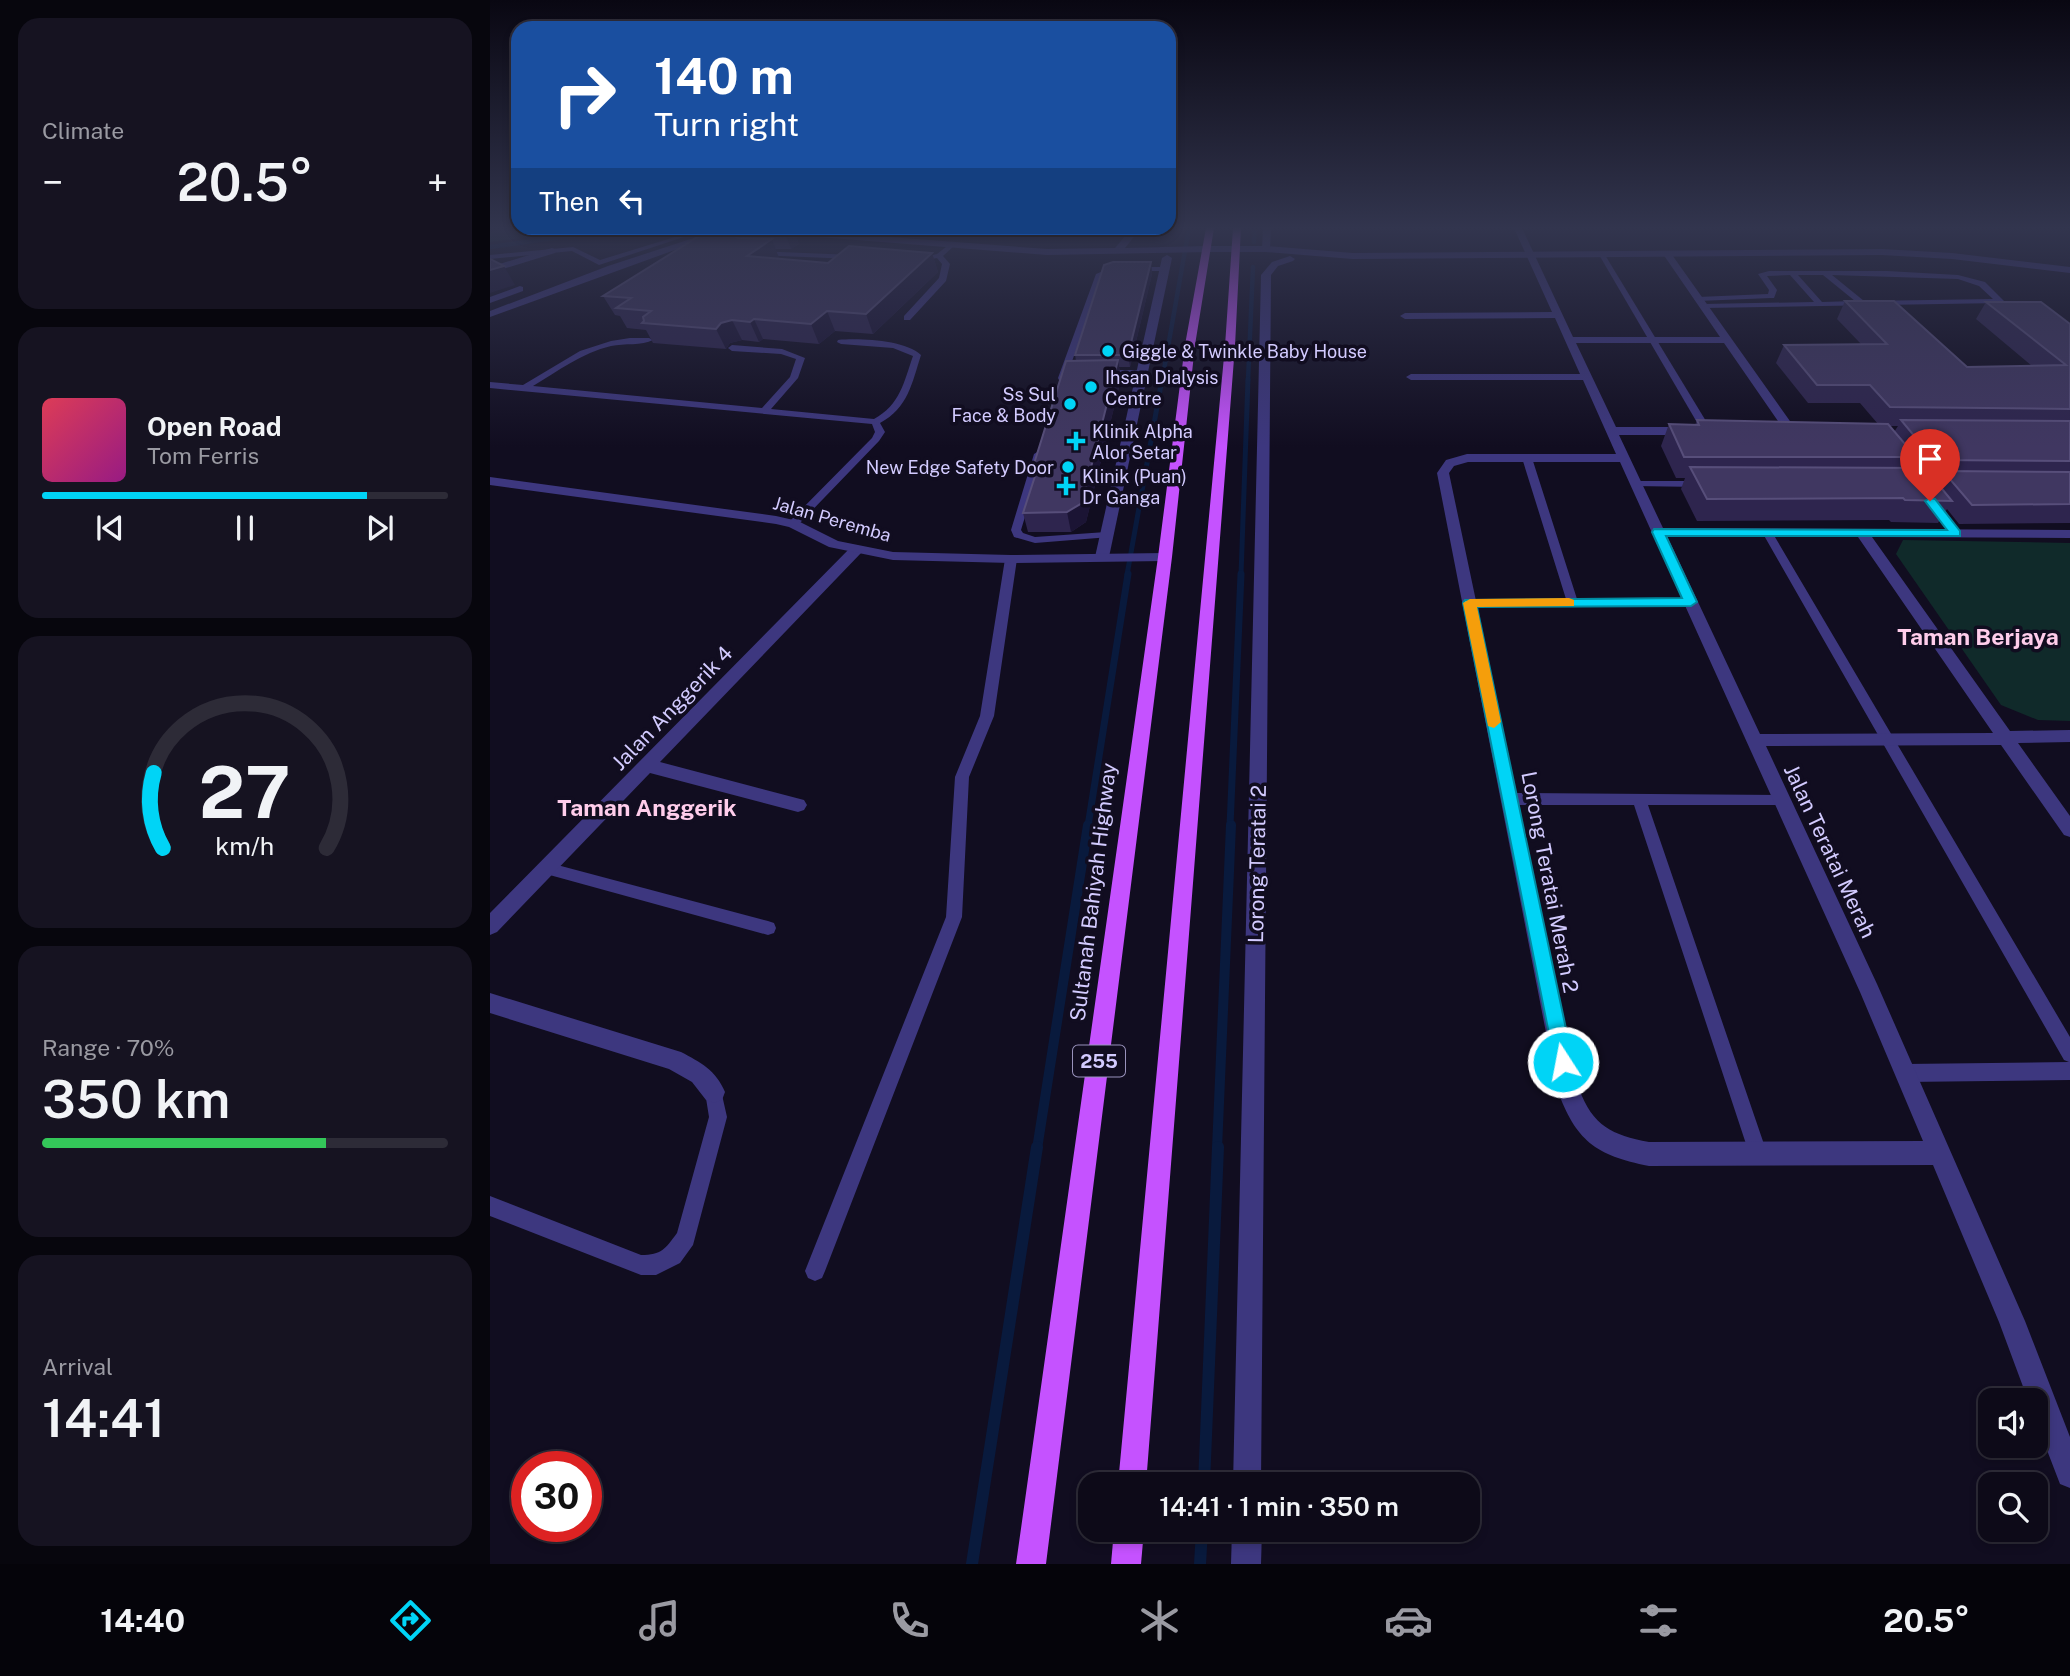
<!DOCTYPE html>
<html lang="en">
<head>
<meta charset="utf-8">
<style>
  body { margin:0; font-family:"Public Sans",sans-serif; background:#161321; color:#f1f3f6; height:100vh; display:flex; flex-direction:column; font-size:26px; white-space:nowrap }
  * { box-sizing:border-box; margin:0 }
  p { font-size:23px; color:#9a9aa2 }
  .icon { flex:none; width:38px; height:38px; fill:none; stroke:currentColor; stroke-width:2; stroke-linecap:round; stroke-linejoin:round }
  .map { position:relative; flex:1; overflow:hidden }
  .panel { display:flex; flex-direction:column; gap:18px; padding:18px; background:#07060d; width:490px }
  .panel>* { flex:none }
  .hud { position:absolute; left:21px; top:21px; width:665px; height:214px; border-radius:21px; box-shadow:0 4px 10px #0003,0 0 0 2px #2d2b37; background:#1a4fa0; color:#fff; overflow:hidden }
  .fabs { position:absolute; left:1488px; top:1388px; display:grid; gap:14px }
  .fabs a { display:grid; place-items:center; width:70px; height:70px; border-radius:14px; background:#0d0a18; box-shadow:0 4px 10px #0003,0 0 0 2px #2d2b37; font-size:35px }
  .speed { position:absolute; left:21px; top:1451px; display:flex; gap:14px; font-size:35px; font-weight:700; text-align:center }
  .speed>* { display:grid; place-content:center; width:91px; height:91px; border-radius:50%; background:#0d0a18; box-shadow:0 4px 10px #0003,0 0 0 2px #2d2b37; line-height:1 }
  .speed .limit { border:10px solid #d22; background:#fff; color:#111 }
  .pin { position:absolute; display:grid; place-items:center; width:60px; height:60px; color:#fff; margin:-72px -30px; border-radius:50% 50% 50% 0; rotate:-45deg; box-shadow:0 0 7px #0007 }
  .pin .icon { rotate:45deg }
  .me { position:absolute; width:77px; margin:-38px; rotate:349deg; stroke-linejoin:round; filter:drop-shadow(0 0 5px #0008) }
  .turn { display:flex; align-items:center; gap:24px; height:147px; padding:0 28px; font-size:32px }
  .turn .icon { width:91px; height:91px; stroke-width:2.5 }
  .turn b { display:block; font-size:49px; line-height:60px }
  .then { display:flex; align-items:center; height:66px; padding:0 28px; background:#0003; gap:14px; font-size:26px }
  .big { font-size:52px; font-weight:600; line-height:1.1 }
  .panel .card { flex:1; display:flex; flex-direction:column; justify-content:center; gap:10px; min-width:0; padding:0 24px; border-radius:21px; background:#161321 }
  .panel .dial { align-items:center; gap:0 }
  .dial svg { height:182px; overflow:visible; fill:none; stroke:#2d2b37; stroke-width:7; stroke-linecap:round; text-anchor:middle }
  .dial text { fill:#f1f3f6; stroke:none }
  .song { display:flex; align-items:center; gap:21px }
  .cover { width:84px; height:84px; border-radius:10px; background:linear-gradient(135deg,hsl(350 70% 55%),hsl(310 70% 35%)) }
  .played { height:7px; border-radius:4px; background:linear-gradient(90deg,#00d4f6 80%,#2d2b37 80%) }
  .keys { display:flex; justify-content:space-around; direction:ltr }
  .heat { display:flex; justify-content:space-between; align-items:center; font-size:38px; direction:ltr }
  .charge { height:10px; border-radius:5px; background:linear-gradient(90deg,#34c759 70%,#2d2b37 0) }
  .trip { position:absolute; left:588px; top:1472px; width:402px; height:70px; border-radius:21px; background:#0d0a18; box-shadow:0 4px 10px #0003,0 0 0 2px #2d2b37; font-weight:600; line-height:70px; text-align:center }
  .tabs { display:flex; height:112px; justify-content:space-around; align-items:center; background:#05040a; color:#9a9aa2 }
  .tabs .icon { width:49px; height:49px }
  .tabs .active { color:#00d4f6 }
  .tabs b { font-size:32px; color:#f1f3f6 }
  main { display:flex; flex:1; min-height:0 }
  .map>svg:first-child { display:block }
</style>
</head>
<body>
<main>
<section class="panel">
<div class="card"><p>Climate</p>
<div class="heat"><a>−</a><b class="big">20.5°</b><a>+</a></div>
</div>
<div class="card">
<div class="song"><i class="cover"></i><div><b>Open Road</b><p>Tom Ferris</p></div></div>
<div class="played"></div>
<div class="keys"><svg class="icon" aria-label="previous" viewBox="0 0 24 24"><path d="M18 5L8 12l10 7zM5 5v14"/></svg><svg class="icon" aria-label="pause" viewBox="0 0 24 24"><path d="M8 5v14M16 5v14"/></svg><svg class="icon" aria-label="next" viewBox="0 0 24 24"><path d="M6 5l10 7-10 7zM19 5v14"/></svg></div>
</div>
<div class="card dial"><svg viewBox="0 0 100 80">
<path d="M14 69A42 42 0 1 1 86 69"/>
<path d="M14 69A42 42 0 0 1 10 36" stroke="#00d4f6"/>
<text x="50" y="56" font-size="32" font-weight="700">27</text>
<text x="50" y="72" font-size="11">km/h</text>
</svg></div>
<div class="card"><p>Range · 70%</p><b class="big">350 km</b><div class="charge"></div></div>
<div class="card"><p>Arrival</p><b class="big">14:41</b></div>
</section>
<div class="map">
<svg width="1580" height="1564" viewBox="0 0 1580 1564">
  <rect width="100%" height="100%" fill="#110d20"/>
  <g fill="#102a2a">
    <path d="M 14,228 L 110,228 L 0,242 L 0,232 Z"/>
    <path d="M 1413,540 L 1580,543 L 1580,721 L 1548,720 L 1511,705 L 1406,554 Z"/>
  </g>
  <g fill="none" stroke-linecap="round" stroke-linejoin="round">
    <g stroke="#091a3d" stroke-width="4.5">
      <path d="M 764,242 L 765,228"/>
      <path d="M 0,247 L 136,228"/>
      <path d="M 672,381 L 699,228"/>
      <path d="M 758,381 L 763,267"/>
    </g>
    <g stroke="#091a3d" stroke-width="5">
      <path d="M 637,575 L 672,379"/>
      <path d="M 751,575 L 758,379"/>
    </g>
    <g stroke="#091a3d" stroke-width="7">
      <path d="M 598,826 L 638,574"/>
      <path d="M 740,826 L 751,574"/>
    </g>
    <g stroke="#091a3d" stroke-width="10">
      <path d="M 547,1149 L 598,825"/>
      <path d="M 727,1149 L 741,825"/>
    </g>
    <g stroke="#091a3d" stroke-width="12">
      <path d="M 714,1484 L 728,1147"/>
      <path d="M 482,1564 L 547,1147"/>
      <path d="M 710,1564 L 712,1530"/>
    </g>
    <g fill="#3d377f" fill-rule="evenodd">
      <path d="M 198,233 L 203,234 L 109,265 L 82,251 L 0,259 L 0,255 L 83,247 L 110,260 Z"/>
      <path d="M 461,243 L 465,245 L 453,256 L 460,264 L 456,281 L 420,320 L 414,320 L 414,316 L 449,278 L 452,264 L 447,258 L 426,262 L 422,260 L 447,254 Z"/>
      <path d="M 268,251 L 363,255 L 367,257 L 363,259 L 265,255 Z"/>
      <path d="M 1108,253 L 1115,255 L 1222,431 L 1220,433 L 1212,431 Z"/>
      <path d="M 623,267 L 675,267 L 679,269 L 675,271 L 624,271 L 613,275 L 576,378 L 569,380 L 568,378 L 606,274 Z"/>
      <path d="M 1279,271 L 1397,271 L 1468,275 L 1495,282 L 1514,301 L 1510,303 L 1213,308 L 1209,306 L 1213,304 L 1324,302 L 1300,275 L 1277,276 L 1287,290 L 1284,298 L 1281,298 L 1208,301 L 1204,299 L 1208,297 L 1278,294 L 1279,290 L 1268,274 ZM 1308,275 L 1333,275 L 1365,301 L 1332,302 ZM 1342,275 L 1468,279 L 1489,286 L 1503,299 L 1374,301 Z"/>
      <path d="M 140,338 L 159,338 L 163,340 C 152,346 134,343 121,346 C 92,353 68,371 43,386 L 272,408 L 300,377 L 306,359 L 291,354 L 242,351 L 238,348 L 242,345 L 292,349 L 315,358 L 308,378 L 281,409 L 384,419 C 410,405 414,382 423,356 L 403,348 L 351,344 L 347,342 L 348,340 C 370,338 415,340 431,355 C 422,383 418,408 390,423 L 395,432 L 389,441 L 307,526 L 299,526 L 299,522 L 382,438 L 385,432 L 382,424 L 0,388 L 0,382 L 33,385 L 90,351 L 121,341 Z"/>
      <path d="M 611,370 L 652,370 L 656,373 L 652,376 L 608,375 L 608,371 Z"/>
      <path d="M 549,451 L 554,454 L 531,530 L 533,533 L 545,537 L 616,532 L 620,533 L 620,537 L 545,543 L 524,537 L 521,530 L 544,454 Z"/>
      <path d="M 1037,455 L 1042,458 L 1087,599 L 1201,598 L 1205,599 L 1205,605 L 976,606 L 974,603 L 980,599 L 1076,599 L 1032,458 Z"/>
      <path d="M 1147,481 L 1211,481 L 1216,484 L 1211,487 L 1143,486 L 1142,484 Z"/>
      <path d="M 1277,529 L 1282,532 L 1580,1037 L 1580,1080 L 1415,1082 L 1409,1079 L 1406,1073 L 1409,1067 L 1415,1064 L 1579,1062 L 1574,1060 L 1272,532 Z"/>
      <path d="M 521,556 L 527,559 L 504,716 L 479,777 L 472,917 L 335,1271 L 332,1278 L 325,1281 L 318,1278 L 315,1271 L 456,917 L 465,777 L 490,716 L 515,559 Z"/>
      <path d="M 1020,793 L 1296,795 L 1298,799 L 1296,803 L 1291,805 L 1158,805 L 1277,1153 L 1275,1160 L 1268,1162 L 1261,1160 L 1259,1153 L 1144,805 L 1020,805 L 1015,803 L 1013,799 L 1015,795 Z"/>
      <path d="M 56,862 L 278,921 L 284,923 L 286,928 L 284,933 L 278,935 L 56,874 L 51,872 L 48,868 L 51,864 Z"/>
      <path d="M 224,1083 L 230,1086 L 237,1117 L 203,1245 L 190,1263 L 166,1275 L 151,1275 L 0,1216 L 0,1196 L 151,1255 C 172,1255 175,1249 187,1233 L 219,1117 L 215,1092 L 218,1086 Z"/>
    </g>
    <g fill="#3d377f" fill-rule="evenodd">
      <path d="M 281,228 L 557,249 L 625,248 L 642,228 L 651,228 L 635,248 L 717,246 L 721,249 L 717,252 L 557,255 L 278,233 Z"/>
      <path d="M 773,228 L 781,228 L 780,249 L 776,252 L 772,249 Z"/>
      <path d="M 1024,228 L 1032,228 L 1083,337 L 1230,337 L 1173,254 L 1180,252 L 1307,431 L 1297,434 L 1234,343 L 1086,343 L 1126,427 L 1199,427 L 1205,431 L 1199,435 L 1129,435 L 1173,528 L 1580,530 L 1580,538 L 1382,537 L 1520,731 L 1580,730 L 1580,742 L 1528,743 L 1580,816 L 1580,837 L 1574,835 L 1511,745 L 1276,746 L 1387,984 L 1535,1321 L 1580,1437 L 1580,1488 L 1570,1484 L 1545,1419 L 1545,1400 L 1538,1400 L 1509,1322 L 1443,1165 L 1159,1166 C 1105,1155 1086,1141 1067,1089 L 947,473 L 956,460 L 977,454 L 1126,454 L 1093,380 L 921,380 L 916,377 L 921,374 L 1090,374 L 1065,318 L 915,319 L 910,316 L 915,313 L 1062,312 ZM 978,462 L 1130,462 L 1370,992 L 1433,1141 L 1159,1142 C 1122,1135 1103,1126 1089,1089 L 959,473 L 964,466 ZM 1177,536 L 1368,537 L 1503,733 L 1270,734 Z"/>
      <path d="M 219,233 L 226,235 L 0,317 L 0,311 L 118,266 Z"/>
      <path d="M 62,248 L 65,249 L 65,253 L 0,273 L 0,267 Z"/>
      <path d="M 677,255 L 682,258 L 619,557 L 612,561 L 605,557 L 672,258 Z"/>
      <path d="M 800,256 L 805,259 L 803,261 L 788,266 L 781,275 L 771,1484 L 743,1484 L 771,275 L 782,262 Z"/>
      <path d="M 30,286 L 33,287 L 33,291 L 0,303 L 0,297 Z"/>
      <path d="M 367,545 L 374,549 L 372,552 L 170,762 L 314,800 L 317,805 L 314,810 L 308,812 L 160,773 L 7,932 L 0,935 L 0,913 L 362,546 Z"/>
      <path d="M 0,993 L 191,1052 C 210,1062 226,1070 235,1092 L 232,1100 L 224,1103 L 216,1100 L 202,1082 L 179,1069 L 0,1013 Z"/>
      <path d="M 742,1530 L 772,1530 L 771,1564 L 741,1564 Z"/>
    </g>
    <g fill="#3d377f" fill-rule="evenodd">
      <path d="M 776,246 L 863,253 L 1392,249 L 1462,253 L 1580,267 L 1580,273 L 1462,259 L 1392,255 L 863,259 L 776,252 L 717,252 L 713,249 L 717,246 Z"/>
      <path d="M 0,477 L 286,516 L 308,521 L 348,541 L 403,552 L 521,555 L 675,553 L 682,557 L 675,561 L 521,563 L 403,560 L 339,547 L 299,527 L 286,524 L 0,485 Z"/>
    </g>
    <g fill="#c552ff" fill-rule="evenodd">
      <path d="M 716,228 L 724,228 L 705,345 L 682,557 L 556,1564 L 526,1564 L 668,557 L 695,345 Z"/>
      <path d="M 743,228 L 751,228 L 745,346 L 656,1484 L 628,1484 L 735,346 Z"/>
      <path d="M 624,1530 L 654,1530 L 651,1564 L 621,1564 Z"/>
    </g>
  </g>
  <g fill="#2e254e" fill-rule="evenodd">
    <path d="M 222,228 L 302,228 L 309,244 L 301,249 L 285,249 L 289,258 L 288,259 L 338,263 L 442,253 L 448,272 L 383,334 L 345,331 L 329,344 L 273,339 L 269,342 L 252,340 L 240,343 L 236,349 L 163,343 L 156,330 L 137,328 L 130,316 L 125,315 L 113,296 Z"/>
    <path d="M 661,262 L 662,274 L 640,367 L 629,367 L 631,379 L 596,522 L 581,532 L 538,532 L 533,513 L 545,476 L 543,467 L 586,361 L 585,355 Z"/>
    <path d="M 1355,301 L 1477,367 L 1542,366 L 1486,319 L 1496,302 L 1580,324 L 1580,523 L 1469,524 L 1457,509 L 1448,523 L 1401,522 L 1399,520 L 1207,521 L 1191,489 L 1195,478 L 1186,478 L 1171,446 L 1179,424 L 1205,425 L 1207,420 L 1388,424 L 1370,403 L 1318,403 L 1286,363 L 1294,345 L 1371,344 L 1347,319 ZM 1399,426 L 1408,426 L 1404,432 Z"/>
  </g>
  <g fill="#1b1434">
    <path d="M 297,228 L 302,228 L 309,244 L 301,249 L 294,231 Z"/>
    <path d="M 248,229 L 256,247 L 241,234 L 243,231 Z"/>
    <path d="M 282,239 L 289,258 L 265,275 L 257,256 Z"/>
    <path d="M 442,253 L 448,272 L 383,334 L 376,314 Z"/>
    <path d="M 661,262 L 662,274 L 640,367 L 638,355 Z"/>
    <path d="M 14,266 L 25,285 L 0,293 L 0,270 Z"/>
    <path d="M 337,311 L 345,331 L 329,344 L 321,324 Z"/>
    <path d="M 264,319 L 273,339 L 269,342 L 260,322 Z"/>
    <path d="M 242,320 L 252,340 L 240,343 L 236,349 L 226,329 L 231,323 Z"/>
    <path d="M 628,360 L 631,379 L 596,522 L 581,532 L 577,512 Z"/>
  </g>
  <g fill="#403761" stroke="#574e7a" stroke-width="2">
    <path d="M 222,228 L 297,228 L 294,231 L 248,229 L 243,231 L 241,234 L 248,238 L 282,239 L 257,256 L 338,263 L 359,246 L 442,253 L 376,314 L 337,311 L 321,324 L 264,319 L 260,322 L 242,320 L 231,323 L 226,329 L 152,323 L 154,321 L 153,317 L 161,311 L 126,308 L 141,298 L 113,296 Z"/>
    <path d="M 0,259 L 14,266 L 0,270 Z"/>
    <path d="M 623,262 L 661,262 L 638,355 L 585,355 L 614,265 Z"/>
    <path d="M 1355,301 L 1404,301 L 1477,367 L 1576,365 L 1496,302 L 1551,302 L 1580,324 L 1580,393 L 1579,393 L 1580,393 L 1580,409 L 1400,407 L 1380,385 L 1327,385 L 1294,345 L 1397,344 Z"/>
    <path d="M 628,360 L 592,503 L 577,512 L 533,513 L 548,467 L 543,467 L 576,361 Z"/>
    <path d="M 1207,420 L 1398,424 L 1426,457 L 1194,457 L 1179,424 L 1209,425 Z"/>
    <path d="M 1411,420 L 1580,421 L 1580,461 L 1444,460 Z"/>
    <path d="M 1200,467 L 1435,468 L 1462,501 L 1415,500 L 1413,498 L 1217,499 Z"/>
    <path d="M 1453,471 L 1580,472 L 1580,504 L 1482,505 Z"/>
  </g>
  <linearGradient id="sky" x2="0" y2="1"><stop stop-color="#090712"/><stop offset="0.51" stop-color="#32354e"/><stop offset="1" stop-color="#32354e" stop-opacity="0"/></linearGradient>
  <rect width="1580" height="447" fill="url(#sky)"/>
  <path fill="#00d4f6" stroke="#008aa0" stroke-width="2" d="M 1440,498 L 1445,499 L 1470,531 L 1470,536 L 1176,536 L 1207,602 L 1201,606 L 987,607 L 1083,1062 L 1080,1069 L 1073,1072 L 1066,1069 L 973,603 L 975,600 L 1192,598 L 1162,532 L 1164,529 L 1457,530 L 1435,501 Z"/>
  <path fill="#f59e0b" d="M 1079,598 L 1084,600 L 1084,606 L 987,607 L 1011,722 L 1004,728 L 998,726 L 973,603 L 980,599 Z"/>
  <g fill="#00d4f6" stroke="#110d20" stroke-width="2.5">
    <circle cx="618" cy="351" r="7"/>
    <circle cx="601" cy="387" r="7"/>
    <circle cx="580" cy="404" r="7"/>
    <path d="M582.5 430.5h7v7h7v7h-7v7h-7v-7h-7v-7h7z"/>
    <circle cx="578" cy="467" r="7"/>
    <path d="M572.5 475.5h7v7h7v7h-7v7h-7v-7h-7v-7h7z"/>
  </g>
  <g text-anchor="middle" dominant-baseline="central" stroke-width="7" stroke-linejoin="round" paint-order="stroke">
    <g font-size="18" fill="#d3cbff" stroke="#110d20" text-anchor="start">
      <text x="632" y="351">Giggle &amp; Twinkle Baby House</text>
      <text x="615" y="377">Ihsan Dialysis<tspan x="615" dy="21">Centre</tspan></text>
      <text x="566" y="394" text-anchor="end">Ss Sul<tspan x="566" dy="21">Face &amp; Body</tspan></text>
      <text x="602" y="431">Klinik Alpha<tspan x="602" dy="21">Alor Setar</tspan></text>
      <text x="564" y="467" text-anchor="end">New Edge Safety Door</text>
      <text x="592" y="476">Klinik (Puan)<tspan x="592" dy="21">Dr Ganga</tspan></text>
    </g>
    <g font-size="18" fill="#d3cbff" stroke="#110d20">
      <text transform="translate(342 519) rotate(16)">Jalan Peremba</text>
    </g>
    <rect fill="#110d20" stroke="#9992bc" stroke-width="2" x="583" y="1045.5" width="52" height="31" rx="5"/>
    <g font-size="19" font-weight="bold" fill="#d3cbff">
      <text x="609" y="1061">255</text>
    </g>
    <g font-size="21" fill="#d3cbff" stroke="#110d20">
      <text transform="translate(182 708) rotate(-46)">Jalan Anggerik 4</text>
      <text transform="translate(1340 851) rotate(65)">Jalan Teratai Merah</text>
      <text transform="translate(767 864) rotate(-89)">Lorong Teratai 2</text>
      <text transform="translate(1060 882) rotate(79)">Lorong Teratai Merah 2</text>
      <text transform="translate(603 892) rotate(-83)">Sultanah Bahiyah Highway</text>
    </g>
    <g font-size="23" font-weight="bold" fill="#ffcdeb" stroke="#110d20">
      <text x="1488" y="636">Taman Berjaya</text>
      <text x="157" y="807">Taman Anggerik</text>
    </g>
  </g>
</svg>
<div class="fabs">
<a><svg class="icon" aria-label="sound" viewBox="0 0 24 24"><path d="M4 9h4l5-4v14l-5-4H4zM17 9q2 3 0 6"/></svg></a>
<a><svg class="icon" aria-label="search" viewBox="0 0 24 24"><circle cx="10" cy="10" r="6"/><path d="M15 15l6 6"/></svg></a>
</div>
<div class="speed"><div class="limit">30</div></div>
<div class="pin" style="left:1440px;top:501px;background:#d93025"><svg class="icon" aria-label="arrive" viewBox="0 0 24 24"><path d="M6 21V4h12l-3 4 3 4H6"/></svg></div>
<svg class="me" style="left:1073px;top:1062px" viewBox="-20 -20 40 40"><circle r="17" fill="#00d4f6" stroke="#fff" stroke-width="3"/><path d="M0-11L8 9 0 5-8 9z" fill="#fff"/></svg>
<div class="trip">14:41 · 1 min · 350 m</div>
<div class="hud">
<div class="turn"><svg class="icon" aria-label="right" viewBox="0 0 24 24"><path d="M7 20v-9h11M14 6l5 5-5 5"/></svg><div><b>140 m</b>Turn right</div></div>
<div class="then">Then<svg class="icon" aria-label="left" viewBox="0 0 24 24"><path d="M17 20v-9H6M10 6l-5 5 5 5"/></svg></div>
</div>
</div>
</main>
<nav class="tabs">
<b>14:40</b>
<svg class="icon active" aria-label="directions" viewBox="0 0 24 24"><path d="M12 3l9 9-9 9-9-9zM9 14v-3h6M13 9l2 2-2 2"/></svg>
<svg class="icon" aria-label="music" viewBox="0 0 24 24"><path d="M9 18V5l10-2v13"/><circle cx="6" cy="18" r="3"/><circle cx="16" cy="16" r="3"/></svg>
<svg class="icon" aria-label="phone" viewBox="0 0 24 24"><path d="M5 4h4l2 5-3 2q2 4 5 5l2-3 5 2v4C11 20 4 13 5 4z"/></svg>
<svg class="icon" aria-label="climate" viewBox="0 0 24 24"><path d="M12 3v18M4 7l16 10M4 17L20 7"/></svg>
<svg class="icon" aria-label="car" viewBox="0 0 24 24"><path d="M5 17H2v-5l4-1 3-4h7l3 4 3 1v5h-3M9 17h6M6 11h13"/><circle cx="7" cy="17" r="2"/><circle cx="17" cy="17" r="2"/></svg>
<svg class="icon" aria-label="filters" viewBox="0 0 24 24"><path d="M4 7h16M4 17h16"/><circle cx="9" cy="7" r="2"/><circle cx="15" cy="17" r="2"/></svg>
<b>20.5°</b>
</nav>
</body>
</html>
